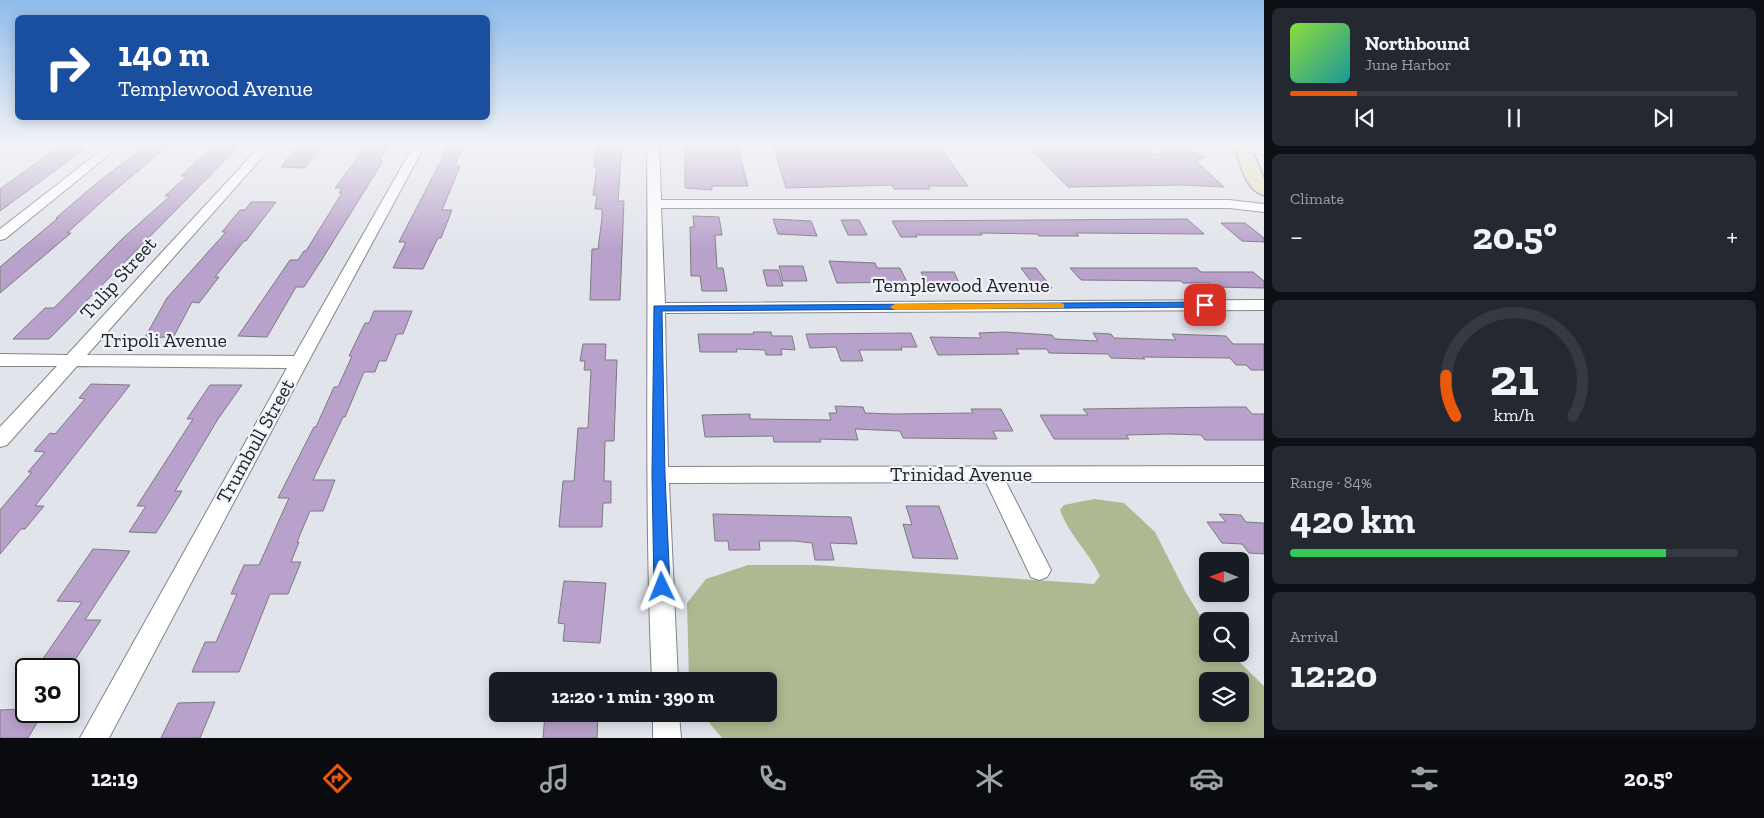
<!DOCTYPE html>
<html lang="en">
<head>
<meta charset="utf-8">
<style>
  body { margin:0; font-family:"Zilla Slab",serif; background:#242831; color:#f1f3f6; height:100vh; display:flex; flex-direction:column; font-size:19px; white-space:nowrap }
  * { box-sizing:border-box; margin:0 }
  p { font-size:16px; color:#9ea1a6 }
  .icon { flex:none; width:28px; height:28px; fill:none; stroke:currentColor; stroke-width:2; stroke-linecap:round; stroke-linejoin:round }
  .map { position:relative; flex:1; overflow:hidden }
  .drawer { display:flex; flex-direction:column; gap:8px; padding:8px; background:#0d0f14; width:500px }
  .drawer>* { flex:none }
  .top-card { position:absolute; left:15px; top:15px; width:475px; height:105px; border-radius:8px; box-shadow:0 2px 12px #0003; background:#1a4fa0; color:#fff; overflow:hidden }
  .needle { width:32px; rotate:271deg }
  .fabs { position:absolute; left:1199px; top:552px; display:grid; gap:10px }
  .fabs a { display:grid; place-items:center; width:50px; height:50px; border-radius:8px; background:#171b24; box-shadow:0 2px 12px #0003; font-size:25px }
  .speed { position:absolute; left:15px; top:658px; display:flex; gap:10px; font-size:25px; font-weight:700; text-align:center }
  .speed>* { display:grid; place-content:center; width:65px; height:65px; border-radius:50%; background:#171b24; box-shadow:0 2px 12px #0003; line-height:1 }
  .speed .limit { border:2px solid #111; border-radius:8px; background:#fff; color:#111 }
  .pin { position:absolute; display:grid; place-items:center; width:42px; height:42px; color:#fff; margin:-21px; border-radius:10px; box-shadow:0 2px 8px #0006 }
  .me { position:absolute; width:55px; margin:-28px; rotate:358deg; stroke-linejoin:round; filter:drop-shadow(0 0 4px #0008) }
  .turn { display:flex; align-items:center; gap:18px; height:105px; padding:0 20px; font-size:22px }
  .turn .icon { width:65px; height:65px; stroke-width:2.5 }
  .turn b { display:block; font-size:35px; line-height:42px }
  .big { font-size:38px; font-weight:800; line-height:1.1 }
  .drawer .tile { flex:1; display:flex; flex-direction:column; justify-content:center; gap:8px; min-width:0; padding:0 18px; border-radius:8px; background:#242831 }
  .drawer .dial { align-items:center; gap:0 }
  .dial svg { height:130px; overflow:visible; fill:none; stroke:#363941; stroke-width:7; stroke-linecap:round; text-anchor:middle }
  .dial text { fill:#f1f3f6; stroke:none }
  .song { display:flex; align-items:center; gap:15px }
  .cover { width:60px; height:60px; border-radius:8px; background:linear-gradient(135deg,hsl(90 70% 55%),hsl(180 70% 35%)) }
  .played { height:5px; border-radius:2px; background:linear-gradient(90deg,#ea580c 15%,#363941 15%) }
  .keys { display:flex; justify-content:space-around; direction:ltr }
  .heat { display:flex; justify-content:space-between; align-items:center; font-size:28px; direction:ltr }
  .charge { height:8px; border-radius:4px; background:linear-gradient(90deg,#34c759 84%,#363941 0) }
  .trip { position:absolute; left:489px; top:672px; width:288px; height:50px; border-radius:8px; background:#171b24; box-shadow:0 2px 12px #0003; font-weight:800; line-height:50px; text-align:center }
  .tabs { display:flex; height:80px; justify-content:space-around; align-items:center; background:#090b0e; color:#9ea1a6 }
  .tabs .icon { width:35px; height:35px }
  .tabs .current { color:#ea580c }
  .tabs b { font-size:22px; color:#f1f3f6 }
  main { display:flex; flex:1; min-height:0 }
  .map>svg:first-child { display:block }
</style>
</head>
<body>
<main>
<div class="map">
<svg width="1264" height="738" viewBox="0 0 1264 738">
  <rect width="100%" height="100%" fill="#e2e4ec"/>
  <path fill="#adb990" fill-rule="evenodd" d="M 1094,499 L 1124,503 L 1155,532 L 1185,591 L 1207,627 L 1208,654 L 1231,654 L 1264,686 L 1264,738 L 722,738 L 702,714 L 768,714 L 768,681 L 689,681 L 687,603 L 706,579 L 748,565 L 815,565 L 1094,584 L 1100,576 C 1089,552 1069,535 1060,510 L 1064,505 ZM 1208,681 L 1240,681 L 1240,714 L 1208,714 Z"/>
  <g fill="#b8a1ca" stroke="#7d7a80">
    <path d="M 169,145 L 108,196 L 67,233 L 71,233 L 0,293 L 0,267 L 58,218 L 56,218 L 98,182 L 146,146 Z"/>
    <path d="M 215,145 L 240,145 L 49,339 L 13,339 L 45,308 L 54,308 L 122,239 L 170,196 L 165,196 L 187,176 L 181,176 Z"/>
    <path d="M 305,145 L 322,145 L 305,168 L 281,167 L 294,151 L 301,151 Z"/>
    <path d="M 367,145 L 390,145 L 379,161 L 383,161 L 321,261 L 304,287 L 296,287 L 267,337 L 238,336 L 290,260 L 298,260 L 304,251 L 306,251 L 342,193 L 339,193 L 342,188 L 335,188 Z"/>
    <path d="M 449,145 L 464,145 L 455,166 L 460,166 L 442,210 L 452,210 L 441,238 L 438,238 L 423,269 L 393,268 L 406,242 L 399,242 Z"/>
    <path d="M 599,145 L 622,145 L 618,201 L 624,201 L 620,300 L 590,300 L 592,249 L 598,249 L 602,218 L 602,209 L 595,209 L 597,195 L 593,195 L 597,167 L 594,167 L 596,147 L 599,147 Z"/>
    <path d="M 685,145 L 737,145 L 748,186 L 712,186 L 712,190 L 685,188 Z"/>
    <path d="M 773,145 L 938,145 L 968,186 L 928,186 L 930,189 L 894,189 L 892,185 L 786,188 Z"/>
    <path d="M 1027,145 L 1144,145 L 1155,155 L 1177,146 L 1206,157 L 1196,161 L 1224,187 L 1182,185 L 1068,187 Z"/>
    <path d="M 56,149 L 83,150 L 0,211 L 0,189 Z"/>
    <path d="M 251,202 L 276,202 L 246,241 L 244,241 L 215,277 L 219,277 L 199,303 L 192,302 L 174,336 L 144,339 L 167,298 L 226,232 L 222,232 L 240,210 L 245,210 Z"/>
    <path d="M 693,216 L 719,217 L 722,235 L 715,235 L 717,268 L 723,268 L 727,291 L 702,291 L 700,276 L 691,276 L 690,227 L 694,227 Z"/>
    <path d="M 773,219 L 811,221 L 817,236 L 778,234 Z"/>
    <path d="M 1187,219 L 1204,234 L 1076,233 L 1079,236 L 1039,236 L 1037,234 L 981,233 L 982,235 L 916,235 L 917,237 L 901,237 L 892,221 Z"/>
    <path d="M 841,220 L 859,220 L 867,235 L 848,235 Z"/>
    <path d="M 1221,223 L 1245,223 L 1264,238 L 1264,242 L 1242,241 Z"/>
    <path d="M 829,261 L 875,263 L 877,268 L 900,268 L 907,282 L 837,283 Z"/>
    <path d="M 779,266 L 803,266 L 807,281 L 783,281 Z"/>
    <path d="M 1021,268 L 1036,268 L 1052,288 L 1036,288 Z"/>
    <path d="M 1070,268 L 1197,268 L 1201,272 L 1253,272 L 1264,281 L 1264,288 L 1214,287 L 1209,283 L 1183,283 L 1181,281 L 1081,280 Z"/>
    <path d="M 763,270 L 778,270 L 783,286 L 767,286 Z"/>
    <path d="M 921,272 L 954,272 L 961,287 L 928,286 Z"/>
    <path d="M 374,311 L 412,311 L 403,334 L 397,334 L 386,361 L 379,361 L 375,372 L 364,372 L 345,417 L 343,417 L 313,480 L 335,480 L 323,511 L 310,511 L 297,542 L 299,542 L 291,562 L 301,562 L 288,594 L 270,594 L 239,672 L 192,672 L 205,642 L 216,642 L 237,594 L 231,594 L 244,565 L 259,565 L 289,498 L 278,498 L 314,427 L 316,427 L 334,387 L 338,387 L 352,356 L 349,356 L 365,323 L 369,323 Z"/>
    <path d="M 753,332 L 771,332 L 772,336 L 792,336 L 795,350 L 781,349 L 782,355 L 766,355 L 765,350 L 736,349 L 737,352 L 700,352 L 698,334 L 754,334 Z"/>
    <path d="M 1004,332 L 1052,335 L 1055,339 L 1098,341 L 1093,333 L 1111,334 L 1114,338 L 1176,340 L 1172,334 L 1226,336 L 1233,344 L 1264,344 L 1264,370 L 1251,370 L 1246,365 L 1236,365 L 1230,358 L 1143,357 L 1145,359 L 1111,358 L 1108,354 L 1049,353 L 1047,349 L 1016,349 L 1019,354 L 938,355 L 930,337 L 981,338 L 979,333 Z"/>
    <path d="M 911,333 L 917,347 L 901,347 L 902,350 L 859,350 L 863,361 L 841,361 L 836,347 L 810,348 L 806,334 Z"/>
    <path d="M 583,344 L 606,344 L 605,360 L 617,360 L 614,441 L 605,441 L 604,481 L 611,481 L 611,503 L 603,503 L 602,527 L 559,527 L 563,481 L 574,481 L 578,428 L 588,428 L 591,370 L 584,370 L 585,361 L 580,361 Z"/>
    <path d="M 91,384 L 130,385 L 35,506 L 44,506 L 25,529 L 21,529 L 0,554 L 0,510 L 32,472 L 28,472 L 45,452 L 34,451 L 50,433 L 55,434 L 85,399 L 79,398 Z"/>
    <path d="M 210,385 L 242,385 L 218,419 L 175,491 L 182,491 L 156,533 L 129,532 L 146,506 L 137,506 L 193,419 L 187,419 Z"/>
    <path d="M 835,406 L 863,407 L 865,413 L 894,414 L 973,413 L 971,409 L 1001,409 L 1013,431 L 993,431 L 997,439 L 903,438 L 900,431 L 855,429 L 858,440 L 820,439 L 821,442 L 774,442 L 773,436 L 705,437 L 702,415 L 750,414 L 750,419 L 831,420 L 829,413 L 837,413 Z"/>
    <path d="M 1227,407 L 1246,407 L 1252,414 L 1264,414 L 1264,440 L 1205,440 L 1201,435 L 1168,434 L 1126,435 L 1129,439 L 1054,439 L 1040,415 L 1088,415 L 1083,409 Z"/>
    <path d="M 906,506 L 939,506 L 958,559 L 913,558 L 903,524 L 912,525 Z"/>
    <path d="M 713,514 L 851,517 L 857,544 L 830,543 L 834,560 L 815,560 L 812,543 L 795,541 L 759,541 L 760,550 L 729,550 L 728,541 L 715,541 Z"/>
    <path d="M 1219,514 L 1241,515 L 1246,522 L 1264,523 L 1264,554 L 1249,553 L 1242,544 L 1222,543 L 1207,522 L 1226,522 Z"/>
    <path d="M 93,549 L 130,551 L 85,620 L 101,620 L 69,669 L 36,669 L 82,602 L 57,601 Z"/>
    <path d="M 564,581 L 606,583 L 600,643 L 563,641 L 565,624 L 558,623 Z"/>
    <path d="M 215,702 L 200,738 L 161,738 L 178,703 Z"/>
    <path d="M 26,709 L 26,711 L 44,711 L 28,738 L 0,738 L 0,710 Z"/>
    <path d="M 545,714 L 598,714 L 597,738 L 543,738 Z"/>
  </g>
  <g fill="none" stroke-linecap="round" stroke-linejoin="round">
    <defs>
      <g id="street">
        <path d="M 108,145 L 121,145 L 5,239 L 0,240 L 0,229 Z"/>
        <path d="M 261,145 L 273,145 L 87,355 L 294,356 L 414,145 L 425,145 L 308,362 L 109,738 L 80,738 L 287,368 L 77,366 L 7,445 L 0,447 L 0,427 L 57,366 L 0,366 L 0,354 L 67,355 Z"/>
        <path d="M 647,145 L 659,145 L 661,200 L 1229,200 L 1264,204 L 1264,212 L 1229,208 L 661,208 L 665,303 L 1264,300 L 1264,310 L 665,313 L 668,467 L 1264,466 L 1264,482 L 1006,482 L 1051,570 L 1047,577 L 1039,580 L 1031,577 L 986,482 L 669,483 L 678,681 L 652,681 C 644,503 649,324 647,145 Z"/>
        <path d="M 1224,145 L 1248,145 L 1264,149 L 1264,155 L 1225,147 Z"/>
        <path d="M 653,714 L 679,714 L 681,738 L 653,738 Z"/>
      </g>
      <path id="secondary" d="M 1234,145 L 1250,145 L 1264,179 L 1264,195 C 1245,191 1240,161 1234,145 Z"/>
    </defs>
    <use href="#street" stroke="#83858c" stroke-width="2"/>
    <use href="#secondary" stroke="#83858c" stroke-width="3"/>
    <use href="#street" fill="#fff" fill-rule="evenodd"/>
    <use href="#secondary" fill="#ecdcbd" fill-rule="evenodd"/>
  </g>
  <linearGradient id="sky" x2="0" y2="1"><stop stop-color="#8fbceb"/><stop offset="0.58" stop-color="#f2f3f6"/><stop offset="1" stop-color="#f2f3f6" stop-opacity="0"/></linearGradient>
  <rect width="1264" height="249" fill="url(#sky)"/>
  <path fill="#1a73e8" stroke="#114b97" d="M 1205,302 L 1210,305 L 1209,307 L 662,311 L 665,475 L 670,587 L 667,592 L 662,594 L 657,592 L 654,587 L 652,475 L 654,306 Z"/>
  <path fill="#f59e0b" d="M 1061,303 L 1064,304 L 1064,308 L 895,310 L 890,307 L 895,304 Z"/>
  <g text-anchor="middle" dominant-baseline="central" stroke-width="4.5" stroke-linejoin="round" paint-order="stroke">
    <g font-size="20" fill="#222326" stroke="#eff2f9">
      <text transform="translate(118 278) rotate(-48)">Tulip Street</text>
      <text x="961" y="285">Templewood Avenue</text>
      <text x="164" y="340">Tripoli Avenue</text>
      <text transform="translate(255 441) rotate(-61)">Trumbull Street</text>
      <text x="961" y="474">Trinidad Avenue</text>
    </g>
  </g>
</svg>
<div class="fabs">
<a><svg class="needle" viewBox="-14 -14 28 28"><path d="M0-13l5 13h-10z" fill="#e53935"/><path d="M0 13l5-13h-10z" fill="#9ea1a6"/></svg></a>
<a><svg class="icon" aria-label="search" viewBox="0 0 24 24"><circle cx="10" cy="10" r="6"/><path d="M15 15l6 6"/></svg></a>
<a><svg class="icon" aria-label="layers" viewBox="0 0 24 24"><path d="M12 4l9 5-9 5-9-5zM3 14l9 5 9-5"/></svg></a>
</div>
<div class="speed"><div class="limit">30</div></div>
<div class="pin" style="left:1205px;top:305px;background:#d93025"><svg class="icon" aria-label="arrive" viewBox="0 0 24 24"><path d="M6 21V4h12l-3 4 3 4H6"/></svg></div>
<svg class="me" style="left:662px;top:587px" viewBox="-20 -20 40 40"><path d="M0-17L14 15 0 8-14 15z" fill="#1a73e8" stroke="#fff" stroke-width="4"/></svg>
<div class="trip">12:20 · 1 min · 390 m</div>
<div class="top-card">
<div class="turn"><svg class="icon" aria-label="right" viewBox="0 0 24 24"><path d="M7 20v-9h11M14 6l5 5-5 5"/></svg><div><b>140 m</b>Templewood Avenue</div></div>
</div>
</div>
<section class="drawer">
<div class="tile">
<div class="song"><i class="cover"></i><div><b>Northbound</b><p>June Harbor</p></div></div>
<div class="played"></div>
<div class="keys"><svg class="icon" aria-label="previous" viewBox="0 0 24 24"><path d="M18 5L8 12l10 7zM5 5v14"/></svg><svg class="icon" aria-label="pause" viewBox="0 0 24 24"><path d="M8 5v14M16 5v14"/></svg><svg class="icon" aria-label="next" viewBox="0 0 24 24"><path d="M6 5l10 7-10 7zM19 5v14"/></svg></div>
</div>
<div class="tile"><p>Climate</p>
<div class="heat"><a>−</a><b class="big">20.5°</b><a>+</a></div>
</div>
<div class="tile dial"><svg viewBox="0 0 100 80">
<path d="M14 69A42 42 0 1 1 86 69"/>
<path d="M14 69A42 42 0 0 1 8 44" stroke="#ea580c"/>
<text x="50" y="56" font-size="32" font-weight="700">21</text>
<text x="50" y="72" font-size="11">km/h</text>
</svg></div>
<div class="tile"><p>Range · 84%</p><b class="big">420 km</b><div class="charge"></div></div>
<div class="tile"><p>Arrival</p><b class="big">12:20</b></div>
</section>
</main>
<nav class="tabs">
<b>12:19</b>
<svg class="icon current" aria-label="directions" viewBox="0 0 24 24"><path d="M12 3l9 9-9 9-9-9zM9 14v-3h6M13 9l2 2-2 2"/></svg>
<svg class="icon" aria-label="music" viewBox="0 0 24 24"><path d="M9 18V5l10-2v13"/><circle cx="6" cy="18" r="3"/><circle cx="16" cy="16" r="3"/></svg>
<svg class="icon" aria-label="phone" viewBox="0 0 24 24"><path d="M5 4h4l2 5-3 2q2 4 5 5l2-3 5 2v4C11 20 4 13 5 4z"/></svg>
<svg class="icon" aria-label="climate" viewBox="0 0 24 24"><path d="M12 3v18M4 7l16 10M4 17L20 7"/></svg>
<svg class="icon" aria-label="car" viewBox="0 0 24 24"><path d="M5 17H2v-5l4-1 3-4h7l3 4 3 1v5h-3M9 17h6M6 11h13"/><circle cx="7" cy="17" r="2"/><circle cx="17" cy="17" r="2"/></svg>
<svg class="icon" aria-label="filters" viewBox="0 0 24 24"><path d="M4 7h16M4 17h16"/><circle cx="9" cy="7" r="2"/><circle cx="15" cy="17" r="2"/></svg>
<b>20.5°</b>
</nav>
</body>
</html>
